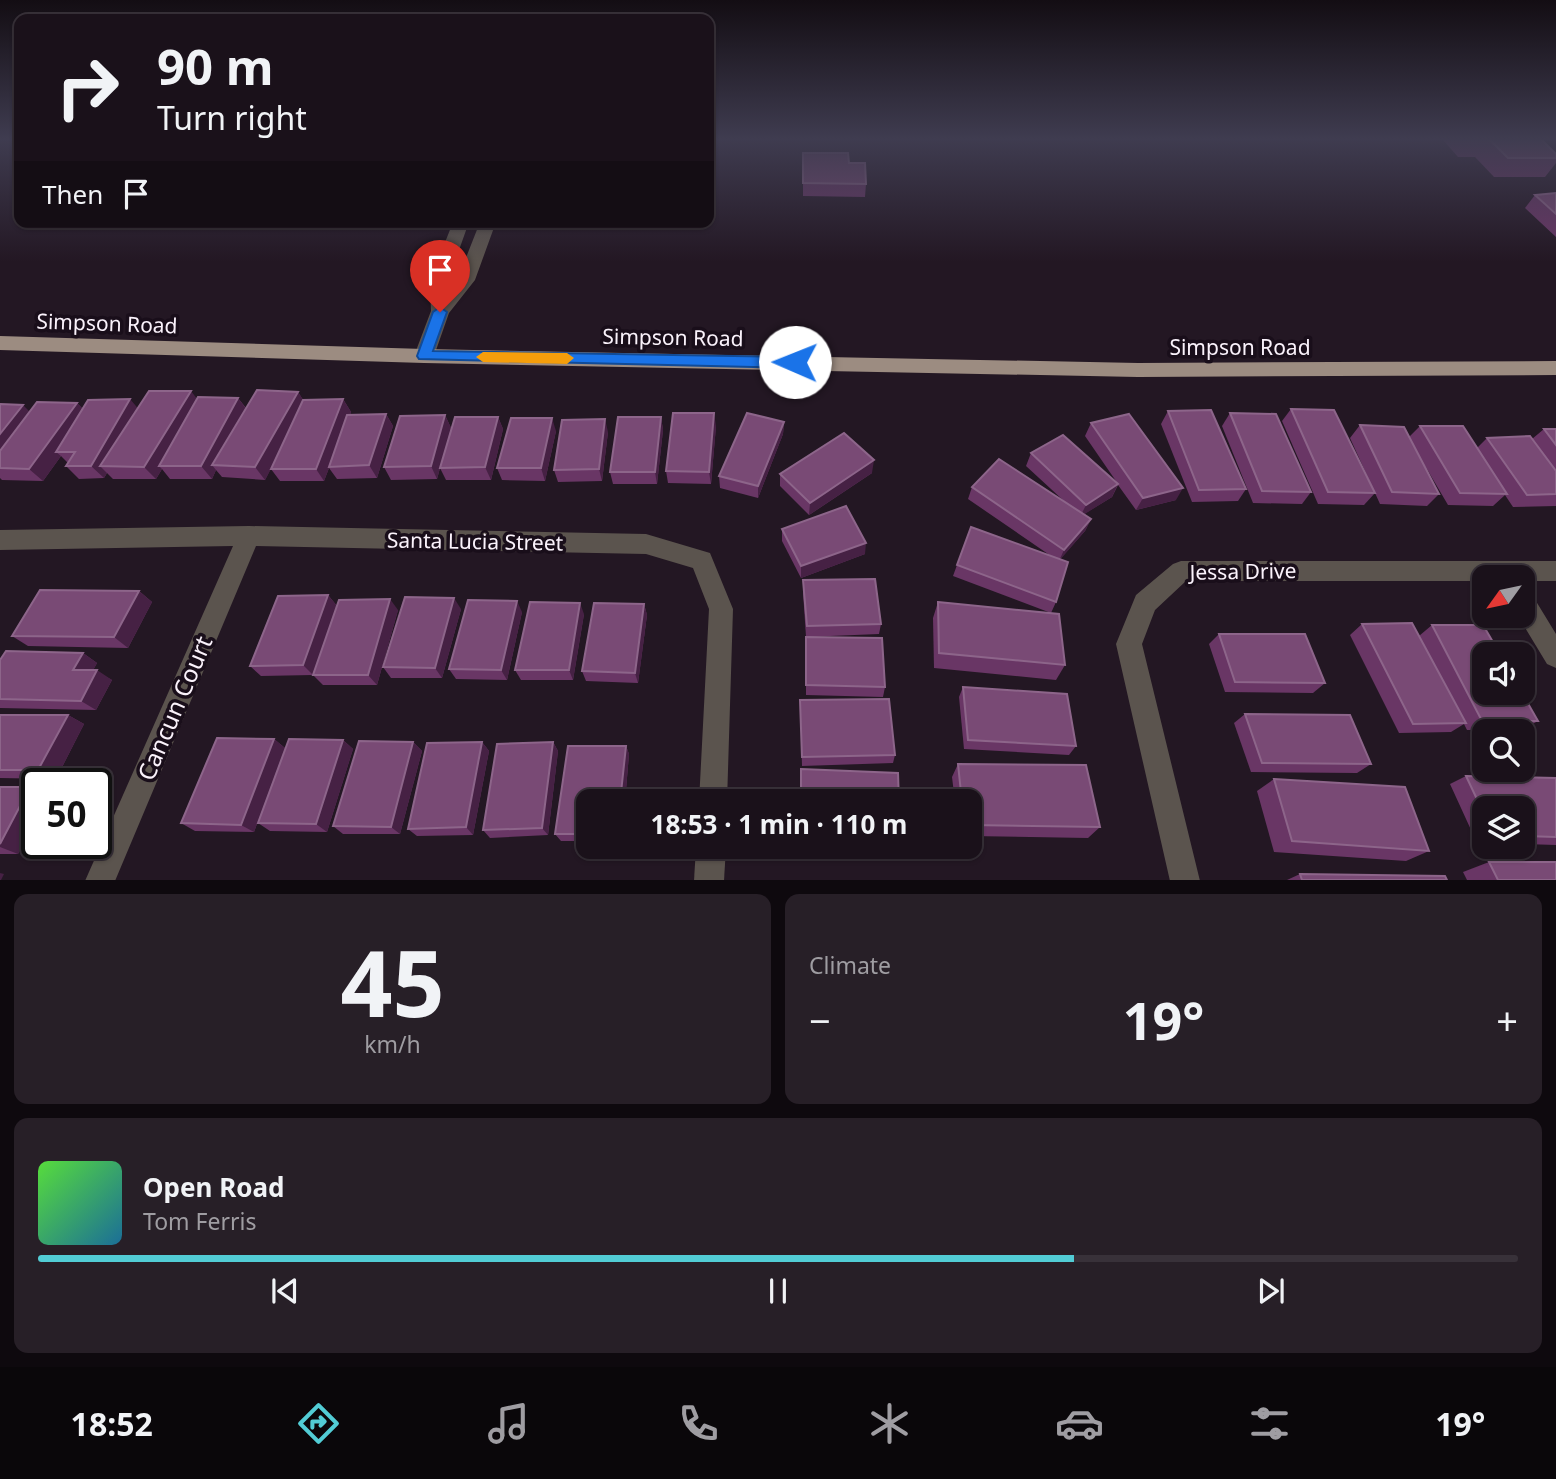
<!DOCTYPE html>
<html lang="en">
<head>
<meta charset="utf-8">
<style>
  body { margin:0; font-family:"Noto Sans",sans-serif; background:#271f27; color:#f1f3f6; height:100vh; display:flex; flex-direction:column; font-size:26px; white-space:nowrap }
  * { box-sizing:border-box; margin:0 }
  p { font-size:23px; color:#9f9da2 }
  .icon { flex:none; width:38px; height:38px; fill:none; stroke:currentColor; stroke-width:2; stroke-linecap:round; stroke-linejoin:round }
  .map { position:relative; height:880px; overflow:hidden }
  .details { display:flex; flex-direction:column; gap:14px; padding:14px; background:#0e090e; flex:1 }
  .details>* { flex:none }
  .hud { position:absolute; left:14px; top:14px; width:700px; height:214px; border-radius:14px; box-shadow:0 2px 5px #0004,0 0 0 2px #383139; background:#1a111a; color:#f1f3f6; overflow:hidden }
  .needle { width:46px; rotate:237deg }
  .fabs { position:absolute; left:1472px; top:565px; display:grid; gap:14px }
  .fabs a { display:grid; place-items:center; width:63px; height:63px; border-radius:14px; background:#1a111a; box-shadow:0 2px 5px #0004,0 0 0 2px #383139; font-size:35px }
  .speed { position:absolute; left:21px; top:768px; display:flex; gap:14px; font-size:35px; font-weight:700; text-align:center }
  .speed>* { display:grid; place-content:center; width:91px; height:91px; border-radius:50%; background:#1a111a; box-shadow:0 2px 5px #0004,0 0 0 2px #383139; line-height:1 }
  .speed .limit { border:4px solid #111; border-radius:10px; background:#fff; color:#111 }
  .pin { position:absolute; display:grid; place-items:center; width:60px; height:60px; color:#fff; margin:-72px -30px; border-radius:50% 50% 50% 0; rotate:-45deg; box-shadow:0 0 7px #0007 }
  .pin .icon { rotate:45deg }
  .me { position:absolute; width:77px; margin:-38px; rotate:271deg; stroke-linejoin:round; filter:drop-shadow(0 0 5px #0008) }
  .turn { display:flex; align-items:center; gap:24px; height:147px; padding:0 28px; font-size:32px }
  .turn .icon { width:91px; height:91px; stroke-width:2.5 }
  .turn b { display:block; font-size:49px; line-height:60px }
  .then { display:flex; align-items:center; height:66px; padding:0 28px; background:#0003; gap:14px; font-size:26px }
  .big { font-size:52px; font-weight:700; line-height:1.1 }
  .details .tile { flex:1; display:flex; flex-direction:column; justify-content:center; gap:10px; min-width:0; padding:0 24px; border-radius:14px; background:#271f27 }
  .details .dial { align-items:center; gap:0 }
  .dial b { font-size:91px; line-height:1 }
  .song { display:flex; align-items:center; gap:21px }
  .cover { width:84px; height:84px; border-radius:10px; background:linear-gradient(135deg,hsl(110 70% 55%),hsl(200 70% 35%)) }
  .played { height:7px; border-radius:4px; background:linear-gradient(90deg,#52ccd5 70%,#383139 70%) }
  .keys { display:flex; justify-content:space-around; direction:ltr }
  .heat { display:flex; justify-content:space-between; align-items:center; font-size:38px; direction:ltr }
  .details .tiles { flex:1; display:grid; gap:14px; grid-template-columns:1fr 1fr }
  .tile:last-child { grid-column:span 2 }
  .trip { position:absolute; left:576px; top:789px; width:406px; height:70px; border-radius:14px; background:#1a111a; box-shadow:0 2px 5px #0004,0 0 0 2px #383139; font-weight:700; line-height:70px; text-align:center }
  .dock { display:flex; height:112px; justify-content:space-around; align-items:center; background:#0a070a; color:#9f9da2 }
  .dock .icon { width:49px; height:49px }
  .dock .on { color:#52ccd5 }
  .dock b { font-size:32px; color:#f1f3f6 }
  .map>svg:first-child { display:block }
</style>
</head>
<body>
<div class="map">
<svg width="1556" height="881" viewBox="0 0 1556 881">
  <rect width="100%" height="100%" fill="#231723"/>
  <g fill="none" stroke-linecap="round" stroke-linejoin="round">
    <g fill="#5b544e" fill-rule="evenodd">
      <path d="M 453,222 L 469,222 L 448,281 L 448,289 L 458,278 L 480,222 L 496,222 L 475,280 L 449,313 L 434,356 L 424,363 L 414,356 L 431,311 L 430,281 Z"/>
      <path d="M 249,526 L 646,534 L 710,553 L 733,609 L 727,802 L 699,802 L 709,609 L 693,568 L 646,554 L 256,546 L 115,881 L 85,881 L 233,546 L 0,550 L 0,530 Z"/>
      <path d="M 1181,561 L 1556,561 L 1556,581 L 1522,581 L 1522,578 L 1484,578 L 1484,581 L 1186,581 L 1155,610 L 1142,644 L 1200,881 L 1170,881 L 1116,644 L 1136,595 L 1173,564 Z"/>
      <path d="M 1522,590 L 1531,593 L 1556,634 L 1556,668 L 1547,664 L 1518,616 L 1522,616 Z"/>
      <path d="M 696,847 L 726,847 L 724,881 L 694,881 Z"/>
    </g>
    <path fill="#9c8c81" fill-rule="evenodd" d="M 0,336 L 424,349 L 1138,363 L 1556,361 L 1556,375 L 1138,377 L 424,363 L 0,350 Z"/>
  </g>
  <g fill="#693665">
    <path d="M 1444,138 L 1540,138 L 1556,154 L 1556,163 L 1545,177 L 1494,177 L 1475,157 L 1458,157 L 1443,140 Z"/>
    <path d="M 803,153 L 849,163 L 866,184 L 865,197 L 803,196 Z"/>
    <path d="M 1556,193 L 1556,237 L 1525,208 L 1535,195 Z"/>
    <path d="M 298,392 L 303,400 L 343,399 L 351,412 L 350,415 L 386,414 L 393,426 L 377,478 L 337,479 L 329,468 L 324,481 L 280,481 L 271,469 L 274,462 L 265,480 L 222,477 L 216,470 L 212,479 L 170,479 L 162,469 L 156,479 L 113,479 L 107,473 L 104,478 L 79,479 L 66,466 L 68,463 L 61,456 L 43,481 L 2,480 L 0,478 L 0,404 L 30,412 L 77,403 L 83,409 L 138,408 L 197,399 L 238,398 L 246,408 Z"/>
    <path d="M 1291,409 L 1375,493 L 1364,505 L 1318,504 L 1282,421 Z"/>
    <path d="M 1168,411 L 1246,489 L 1238,501 L 1192,502 L 1161,424 Z"/>
    <path d="M 1230,413 L 1311,492 L 1302,504 L 1253,503 L 1222,426 Z"/>
    <path d="M 445,415 L 451,428 L 437,479 L 391,480 L 384,467 Z"/>
    <path d="M 498,417 L 503,429 L 491,480 L 446,480 L 440,468 Z"/>
    <path d="M 661,417 L 663,430 L 657,484 L 613,484 L 610,472 Z"/>
    <path d="M 784,422 L 783,434 L 758,498 L 720,488 L 719,476 Z"/>
    <path d="M 1091,423 L 1176,500 L 1136,510 L 1118,485 L 1112,497 L 1084,514 L 1091,519 L 1085,531 L 1060,559 L 1056,602 L 1051,613 L 953,576 L 957,565 L 1051,556 L 968,499 L 972,487 L 1064,501 L 1026,466 L 1031,453 L 1118,484 L 1085,436 Z"/>
    <path d="M 1360,425 L 1409,437 L 1420,426 L 1477,448 L 1487,438 L 1532,439 L 1544,429 L 1556,429 L 1556,506 L 1513,507 L 1505,495 L 1493,506 L 1448,505 L 1424,464 L 1439,494 L 1427,506 L 1380,504 L 1350,438 Z"/>
    <path d="M 716,426 L 711,484 L 668,483 L 666,471 Z"/>
    <path d="M 556,431 L 545,481 L 502,480 L 497,468 Z"/>
    <path d="M 608,432 L 602,481 L 558,482 L 554,470 Z"/>
    <path d="M 872,473 L 809,515 L 780,486 L 780,474 Z"/>
    <path d="M 782,529 L 865,554 L 801,578 L 782,541 Z"/>
    <path d="M 803,580 L 881,624 L 879,634 L 806,637 L 803,592 Z"/>
    <path d="M 139,591 L 152,602 L 128,648 L 28,646 L 12,636 Z"/>
    <path d="M 328,595 L 337,606 L 398,610 L 377,685 L 323,685 L 313,675 L 261,676 L 250,666 Z"/>
    <path d="M 938,602 L 1065,665 L 1056,680 L 934,668 L 933,618 Z"/>
    <path d="M 644,604 L 647,615 L 638,683 L 586,681 L 582,671 Z"/>
    <path d="M 461,609 L 442,678 L 391,678 L 383,667 Z"/>
    <path d="M 522,612 L 507,680 L 456,679 L 449,669 Z"/>
    <path d="M 584,614 L 573,680 L 521,680 L 515,670 Z"/>
    <path d="M 1362,624 L 1419,636 L 1432,625 L 1538,721 L 1521,730 L 1467,730 L 1464,724 L 1451,732 L 1399,733 L 1350,635 Z"/>
    <path d="M 1219,634 L 1325,683 L 1313,693 L 1225,692 L 1209,644 Z"/>
    <path d="M 806,637 L 885,687 L 883,697 L 806,695 Z"/>
    <path d="M 83,653 L 97,663 L 93,670 L 112,680 L 96,710 L 0,708 L 0,660 Z"/>
    <path d="M 963,687 L 1076,746 L 1069,755 L 964,749 L 959,697 Z"/>
    <path d="M 800,700 L 895,755 L 893,763 L 802,766 Z"/>
    <path d="M 1245,714 L 1371,764 L 1357,773 L 1251,772 L 1234,723 Z"/>
    <path d="M 0,715 L 68,715 L 84,724 L 56,779 L 0,778 Z"/>
    <path d="M 274,739 L 285,748 L 254,832 L 195,831 L 181,823 Z"/>
    <path d="M 343,740 L 353,749 L 327,832 L 270,831 L 258,823 Z"/>
    <path d="M 413,742 L 422,751 L 400,834 L 343,834 L 333,826 Z"/>
    <path d="M 482,742 L 489,751 L 473,835 L 417,836 L 408,829 Z"/>
    <path d="M 553,742 L 558,751 L 548,835 L 490,838 L 483,830 Z"/>
    <path d="M 626,746 L 629,754 L 625,802 L 588,802 L 588,841 L 561,841 L 555,834 Z"/>
    <path d="M 958,764 L 1100,827 L 1088,838 L 970,836 L 970,802 L 955,802 L 952,777 Z"/>
    <path d="M 1466,776 L 1556,778 L 1556,845 L 1522,844 L 1522,808 L 1484,808 L 1484,843 L 1477,843 L 1450,784 Z"/>
    <path d="M 1274,779 L 1429,851 L 1406,861 L 1274,852 L 1257,791 Z"/>
    <path d="M 0,787 L 30,787 L 37,790 L 37,816 L 18,854 L 0,854 Z"/>
    <path d="M 1489,862 L 1556,880 L 1467,880 L 1463,872 Z"/>
    <path d="M 1300,874 L 1447,880 L 1287,880 Z"/>
  </g>
  <g fill="#462144">
    <path d="M 191,391 L 201,404 L 159,466 L 162,469 L 156,479 L 144,467 Z"/>
    <path d="M 298,392 L 306,404 L 265,480 L 255,467 Z"/>
    <path d="M 238,398 L 247,410 L 212,465 L 216,470 L 212,479 L 201,466 Z"/>
    <path d="M 130,399 L 141,412 L 100,466 L 107,473 L 104,478 L 91,466 Z"/>
    <path d="M 343,399 L 351,412 L 324,481 L 316,469 Z"/>
    <path d="M 77,403 L 89,416 L 56,452 L 61,456 L 43,481 L 29,469 Z"/>
    <path d="M 23,405 L 36,418 L 0,465 L 0,434 Z"/>
    <path d="M 714,413 L 716,426 L 711,484 L 709,472 Z"/>
    <path d="M 386,414 L 393,426 L 377,478 L 369,465 Z"/>
    <path d="M 445,415 L 451,428 L 437,479 L 431,466 Z"/>
    <path d="M 498,417 L 503,429 L 491,480 L 485,467 Z"/>
    <path d="M 661,417 L 663,430 L 657,484 L 655,472 Z"/>
    <path d="M 552,418 L 556,431 L 545,481 L 541,468 Z"/>
    <path d="M 605,419 L 608,432 L 602,481 L 599,469 Z"/>
    <path d="M 784,422 L 783,434 L 758,498 L 758,486 Z"/>
    <path d="M 874,460 L 872,473 L 809,515 L 810,503 Z"/>
    <path d="M 1118,484 L 1112,497 L 1080,517 L 1086,505 Z"/>
    <path d="M 1183,488 L 1176,500 L 1136,510 L 1143,498 Z"/>
    <path d="M 1091,519 L 1085,531 L 1059,561 L 1064,550 Z"/>
    <path d="M 866,543 L 865,554 L 801,578 L 801,566 Z"/>
    <path d="M 139,591 L 152,602 L 128,648 L 114,637 Z"/>
    <path d="M 328,595 L 337,606 L 313,675 L 303,665 Z"/>
    <path d="M 454,598 L 461,609 L 442,678 L 435,668 Z"/>
    <path d="M 390,599 L 398,610 L 377,685 L 368,675 Z"/>
    <path d="M 517,601 L 522,612 L 507,680 L 501,670 Z"/>
    <path d="M 580,603 L 584,614 L 573,680 L 569,670 Z"/>
    <path d="M 644,604 L 647,615 L 638,683 L 635,673 Z"/>
    <path d="M 83,653 L 97,663 L 88,680 L 73,670 Z"/>
    <path d="M 97,670 L 112,680 L 96,710 L 81,701 Z"/>
    <path d="M 68,715 L 84,724 L 56,779 L 38,770 Z"/>
    <path d="M 274,739 L 285,748 L 254,832 L 241,825 Z"/>
    <path d="M 343,740 L 353,749 L 327,832 L 316,824 Z"/>
    <path d="M 413,742 L 422,751 L 400,834 L 391,827 Z"/>
    <path d="M 482,742 L 489,751 L 473,835 L 466,827 Z"/>
    <path d="M 553,742 L 558,751 L 548,835 L 542,828 Z"/>
    <path d="M 626,746 L 629,754 L 625,802 L 620,802 Z"/>
    <path d="M 30,787 L 37,790 L 37,816 L 18,854 L 0,847 L 0,844 Z"/>
    <path d="M 0,873 L 4,874 L 1,880 L 0,880 Z"/>
  </g>
  <g fill="#794a75" stroke="#8d658a" stroke-width="2">
    <path d="M 1488,138 L 1540,138 L 1556,154 L 1556,158 L 1508,158 Z"/>
    <path d="M 803,153 L 848,153 L 849,163 L 865,163 L 866,184 L 803,183 Z"/>
    <path d="M 1556,193 L 1556,214 L 1535,195 Z"/>
    <path d="M 257,390 L 298,392 L 255,467 L 212,465 Z"/>
    <path d="M 149,391 L 191,391 L 144,467 L 100,466 Z"/>
    <path d="M 198,397 L 238,398 L 201,466 L 159,466 Z"/>
    <path d="M 130,399 L 91,466 L 66,466 L 75,452 L 56,452 L 88,400 Z"/>
    <path d="M 343,399 L 316,469 L 271,469 L 303,400 Z"/>
    <path d="M 37,402 L 77,403 L 29,469 L 0,468 L 0,451 Z"/>
    <path d="M 0,404 L 23,405 L 0,434 Z"/>
    <path d="M 1291,409 L 1334,410 L 1375,493 L 1328,492 Z"/>
    <path d="M 1211,410 L 1246,489 L 1199,490 L 1168,411 Z"/>
    <path d="M 673,413 L 714,413 L 709,472 L 666,471 Z"/>
    <path d="M 747,413 L 784,422 L 758,486 L 719,476 Z"/>
    <path d="M 1230,413 L 1276,414 L 1311,492 L 1262,491 Z"/>
    <path d="M 386,414 L 369,465 L 329,467 L 347,415 Z"/>
    <path d="M 1129,414 L 1183,488 L 1143,498 L 1091,423 Z"/>
    <path d="M 445,415 L 431,466 L 384,467 L 400,416 Z"/>
    <path d="M 455,417 L 498,417 L 485,467 L 440,468 Z"/>
    <path d="M 618,417 L 661,417 L 655,472 L 610,472 Z"/>
    <path d="M 511,418 L 552,418 L 541,468 L 497,468 Z"/>
    <path d="M 605,419 L 599,469 L 554,470 L 562,420 Z"/>
    <path d="M 1360,425 L 1404,427 L 1439,494 L 1392,492 Z"/>
    <path d="M 1420,426 L 1463,426 L 1507,494 L 1460,493 Z"/>
    <path d="M 1544,429 L 1556,429 L 1556,445 Z"/>
    <path d="M 844,433 L 874,460 L 810,503 L 780,474 Z"/>
    <path d="M 1063,435 L 1118,484 L 1086,505 L 1031,453 Z"/>
    <path d="M 1530,436 L 1556,471 L 1556,494 L 1527,495 L 1487,438 Z"/>
    <path d="M 999,459 L 1091,519 L 1064,550 L 972,487 Z"/>
    <path d="M 846,506 L 866,543 L 801,566 L 782,529 Z"/>
    <path d="M 971,527 L 1068,562 L 1056,602 L 957,565 Z"/>
    <path d="M 875,579 L 881,624 L 807,626 L 803,580 Z"/>
    <path d="M 40,590 L 139,591 L 114,637 L 12,636 Z"/>
    <path d="M 328,595 L 303,665 L 250,666 L 278,596 Z"/>
    <path d="M 405,597 L 454,598 L 435,668 L 383,667 Z"/>
    <path d="M 390,599 L 368,675 L 313,675 L 339,600 Z"/>
    <path d="M 468,600 L 517,601 L 501,670 L 449,669 Z"/>
    <path d="M 530,602 L 580,603 L 569,670 L 515,670 Z"/>
    <path d="M 938,602 L 1059,614 L 1065,665 L 939,653 Z"/>
    <path d="M 594,603 L 644,604 L 635,673 L 582,671 Z"/>
    <path d="M 1412,623 L 1466,723 L 1413,724 L 1362,624 Z"/>
    <path d="M 1432,625 L 1483,625 L 1500,654 L 1484,654 L 1484,693 L 1522,693 L 1538,721 L 1482,721 Z"/>
    <path d="M 1219,634 L 1305,634 L 1325,683 L 1235,682 Z"/>
    <path d="M 806,637 L 882,638 L 885,687 L 806,685 Z"/>
    <path d="M 6,651 L 83,653 L 73,670 L 97,670 L 81,701 L 0,699 L 0,660 Z"/>
    <path d="M 963,687 L 1067,694 L 1076,746 L 968,740 Z"/>
    <path d="M 889,699 L 895,755 L 802,757 L 800,700 Z"/>
    <path d="M 1245,714 L 1350,715 L 1371,764 L 1262,763 Z"/>
    <path d="M 0,715 L 68,715 L 38,770 L 0,770 Z"/>
    <path d="M 217,738 L 274,739 L 241,825 L 181,823 Z"/>
    <path d="M 289,739 L 343,740 L 316,824 L 258,823 Z"/>
    <path d="M 359,741 L 413,742 L 391,827 L 333,826 Z"/>
    <path d="M 482,742 L 466,827 L 408,829 L 427,743 Z"/>
    <path d="M 553,742 L 542,828 L 483,830 L 497,744 Z"/>
    <path d="M 568,746 L 626,746 L 620,802 L 588,802 L 588,834 L 555,834 Z"/>
    <path d="M 958,764 L 1086,765 L 1100,827 L 970,825 L 970,802 L 962,802 Z"/>
    <path d="M 801,769 L 898,773 L 899,802 L 801,802 Z"/>
    <path d="M 1466,776 L 1556,778 L 1556,837 L 1522,836 L 1522,808 L 1484,808 L 1484,814 Z"/>
    <path d="M 1274,779 L 1405,787 L 1429,851 L 1292,841 Z"/>
    <path d="M 0,787 L 30,787 L 0,844 Z"/>
    <path d="M 1489,862 L 1556,862 L 1556,880 L 1498,880 Z"/>
    <path d="M 1300,874 L 1445,876 L 1447,880 L 1302,880 Z"/>
  </g>
  <linearGradient id="sky" x2="0" y2="1"><stop stop-color="#130d13"/><stop offset="0.53" stop-color="#3f3c50"/><stop offset="1" stop-color="#3f3c50" stop-opacity="0"/></linearGradient>
  <rect width="1556" height="262" fill="url(#sky)"/>
  <path fill="#1a73e8" stroke="#114b97" stroke-width="2" d="M 440,307 L 447,312 L 433,351 L 795,357 L 803,362 L 795,368 L 419,359 L 417,356 L 433,312 Z"/>
  <path fill="#f59e0b" d="M 483,352 L 567,353 L 574,358 L 567,364 L 483,362 L 476,357 Z"/>
  <g text-anchor="middle" dominant-baseline="central" stroke-width="7" stroke-linejoin="round" paint-order="stroke">
    <g font-size="21" fill="#faf2fb" stroke="#190e1a">
      <text transform="translate(107 323) rotate(2)">Simpson Road</text>
      <text transform="translate(673 337) rotate(1)">Simpson Road</text>
      <text x="1240" y="347">Simpson Road</text>
      <text transform="translate(475 541) rotate(1)">Santa Lucia Street</text>
      <text transform="translate(1243 571) rotate(-1)">Jessa Drive</text>
    </g>
    <g font-size="24" fill="#faf2fb" stroke="#190e1a">
      <text transform="translate(174 708) rotate(-67)">Cancun Court</text>
    </g>
  </g>
</svg>
<div class="fabs">
<a><svg class="needle" viewBox="-14 -14 28 28"><path d="M0-13l5 13h-10z" fill="#e53935"/><path d="M0 13l5-13h-10z" fill="#9f9da2"/></svg></a>
<a><svg class="icon" aria-label="sound" viewBox="0 0 24 24"><path d="M4 9h4l5-4v14l-5-4H4zM17 9q2 3 0 6"/></svg></a>
<a><svg class="icon" aria-label="search" viewBox="0 0 24 24"><circle cx="10" cy="10" r="6"/><path d="M15 15l6 6"/></svg></a>
<a><svg class="icon" aria-label="layers" viewBox="0 0 24 24"><path d="M12 4l9 5-9 5-9-5zM3 14l9 5 9-5"/></svg></a>
</div>
<div class="speed"><div class="limit">50</div></div>
<div class="pin" style="left:440px;top:312px;background:#d93025"><svg class="icon" aria-label="arrive" viewBox="0 0 24 24"><path d="M6 21V4h12l-3 4 3 4H6"/></svg></div>
<svg class="me" style="left:795px;top:362px" viewBox="-20 -20 40 40"><circle r="19" fill="#fff"/><path d="M0-13L10 11 0 6-10 11z" fill="#1a73e8"/></svg>
<div class="trip">18:53 · 1 min · 110 m</div>
<div class="hud">
<div class="turn"><svg class="icon" aria-label="right" viewBox="0 0 24 24"><path d="M7 20v-9h11M14 6l5 5-5 5"/></svg><div><b>90 m</b>Turn right</div></div>
<div class="then">Then<svg class="icon" aria-label="arrive" viewBox="0 0 24 24"><path d="M6 21V4h12l-3 4 3 4H6"/></svg></div>
</div>
</div>
<section class="details">
<div class="tiles">
<div class="tile dial"><b>45</b><p>km/h</p></div>
<div class="tile"><p>Climate</p>
<div class="heat"><a>−</a><b class="big">19°</b><a>+</a></div>
</div>
<div class="tile">
<div class="song"><i class="cover"></i><div><b>Open Road</b><p>Tom Ferris</p></div></div>
<div class="played"></div>
<div class="keys"><svg class="icon" aria-label="previous" viewBox="0 0 24 24"><path d="M18 5L8 12l10 7zM5 5v14"/></svg><svg class="icon" aria-label="pause" viewBox="0 0 24 24"><path d="M8 5v14M16 5v14"/></svg><svg class="icon" aria-label="next" viewBox="0 0 24 24"><path d="M6 5l10 7-10 7zM19 5v14"/></svg></div>
</div>
</div>
</section>
<nav class="dock">
<b>18:52</b>
<svg class="icon on" aria-label="directions" viewBox="0 0 24 24"><path d="M12 3l9 9-9 9-9-9zM9 14v-3h6M13 9l2 2-2 2"/></svg>
<svg class="icon" aria-label="music" viewBox="0 0 24 24"><path d="M9 18V5l10-2v13"/><circle cx="6" cy="18" r="3"/><circle cx="16" cy="16" r="3"/></svg>
<svg class="icon" aria-label="phone" viewBox="0 0 24 24"><path d="M5 4h4l2 5-3 2q2 4 5 5l2-3 5 2v4C11 20 4 13 5 4z"/></svg>
<svg class="icon" aria-label="climate" viewBox="0 0 24 24"><path d="M12 3v18M4 7l16 10M4 17L20 7"/></svg>
<svg class="icon" aria-label="car" viewBox="0 0 24 24"><path d="M5 17H2v-5l4-1 3-4h7l3 4 3 1v5h-3M9 17h6M6 11h13"/><circle cx="7" cy="17" r="2"/><circle cx="17" cy="17" r="2"/></svg>
<svg class="icon" aria-label="filters" viewBox="0 0 24 24"><path d="M4 7h16M4 17h16"/><circle cx="9" cy="7" r="2"/><circle cx="15" cy="17" r="2"/></svg>
<b>19°</b>
</nav>
</body>
</html>
